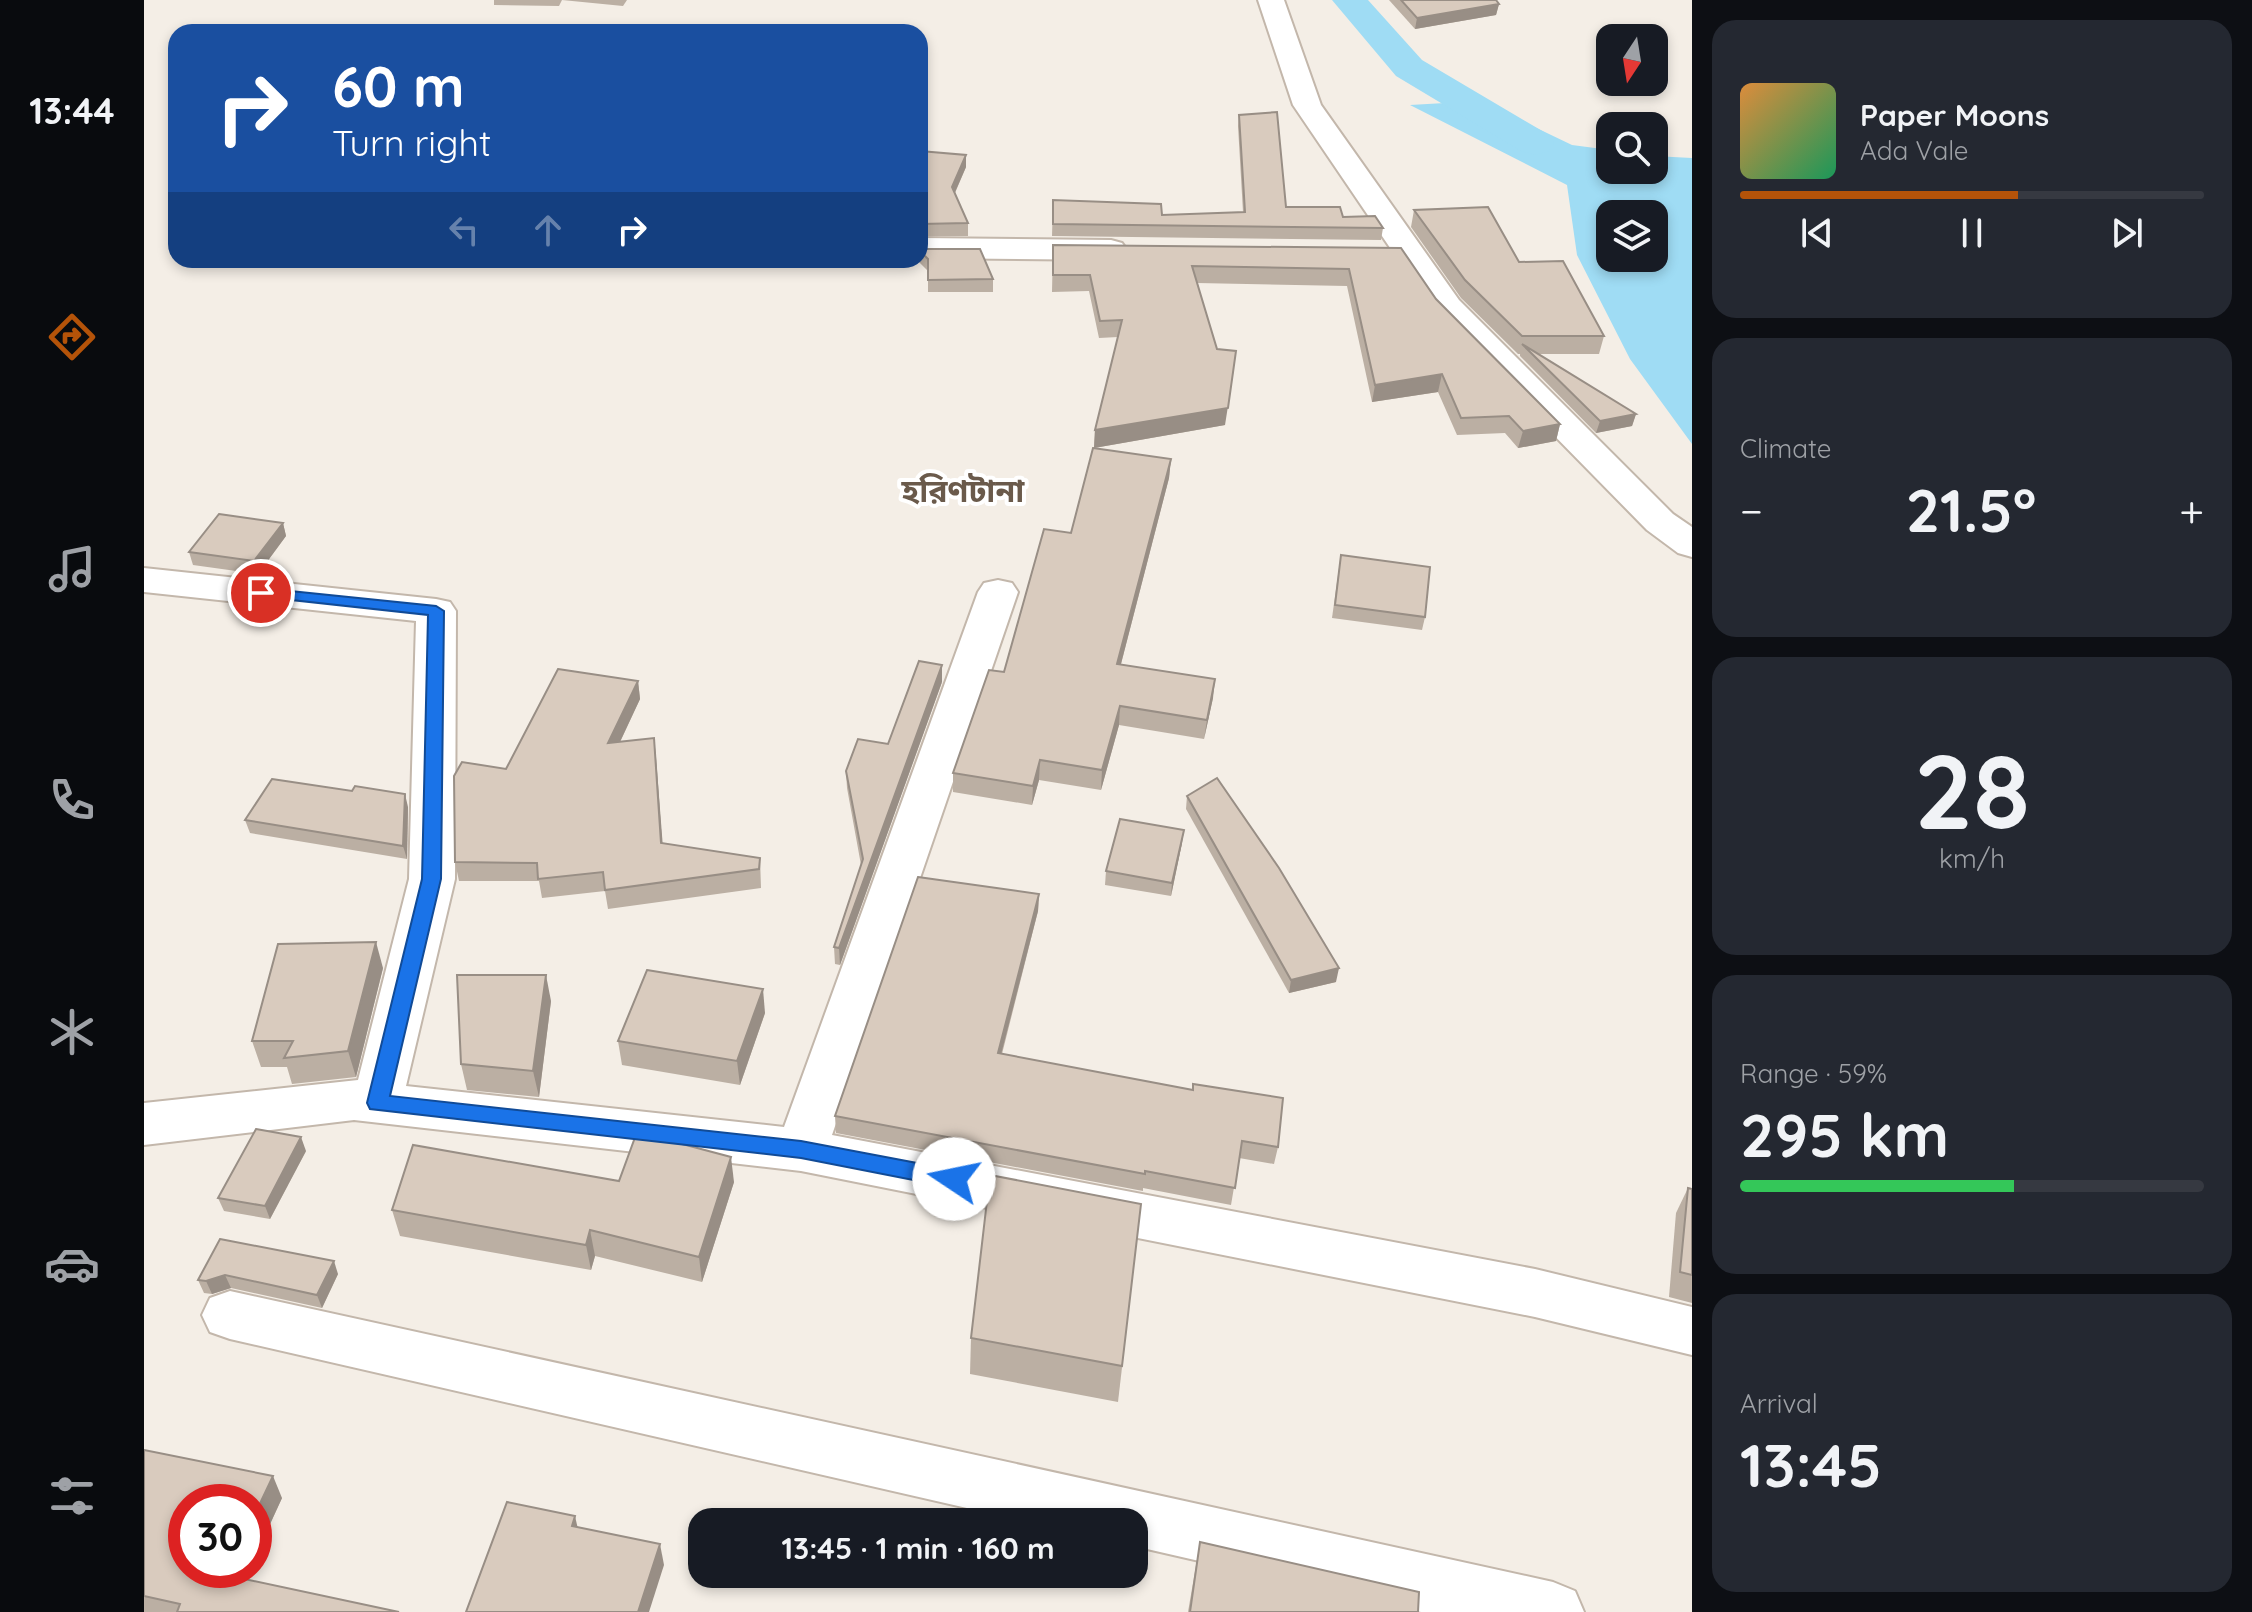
<!DOCTYPE html>
<html lang="en">
<head>
<meta charset="utf-8">
<style>
  body { margin:0; font-family:Quicksand,"Noto Sans Bengali",sans-serif; background:#242831; color:#f1f3f6; height:100vh; display:flex; flex-direction:column; font-size:30px; white-space:nowrap }
  * { box-sizing:border-box; margin:0 }
  p { font-size:26px; color:#9ea1a6 }
  .icon { flex:none; width:44px; height:44px; fill:none; stroke:currentColor; stroke-width:2; stroke-linecap:round; stroke-linejoin:round }
  .map { position:relative; flex:1; overflow:hidden }
  .sheet { display:flex; flex-direction:column; gap:20px; padding:20px; background:#0d0f14; width:560px }
  .sheet>* { flex:none }
  .banner { position:absolute; left:24px; top:24px; width:760px; height:244px; border-radius:24px; box-shadow:0 4px 12px #0003; background:#1a4fa0; color:#fff; overflow:hidden }
  .needle { width:52px; rotate:192deg }
  .controls { position:absolute; left:1452px; top:24px; display:grid; gap:16px }
  .controls a { display:grid; place-items:center; width:72px; height:72px; border-radius:16px; background:#171b24; box-shadow:0 4px 12px #0003; font-size:40px }
  .speed { position:absolute; left:24px; top:1484px; display:flex; gap:16px; font-size:40px; font-weight:700; text-align:center }
  .speed>* { display:grid; place-content:center; width:104px; height:104px; border-radius:50%; background:#171b24; box-shadow:0 4px 12px #0003; line-height:1 }
  .speed .limit { border:12px solid #d22; background:#fff; color:#111 }
  .pin { position:absolute; display:grid; place-items:center; width:68px; height:68px; color:#fff; margin:-34px; border:4px solid #fff; border-radius:50%; box-shadow:0 2px 8px #0007 }
  .me { position:absolute; width:88px; margin:-44px; rotate:281deg; stroke-linejoin:round; filter:drop-shadow(0 0 6px #0008) }
  .turn { display:flex; align-items:center; gap:28px; height:168px; padding:0 32px; font-size:36px }
  .turn .icon { width:104px; height:104px; stroke-width:2.5 }
  .turn b { display:block; font-size:56px; line-height:68px }
  .lanes { display:flex; align-items:center; height:76px; padding:0 32px; background:#0003; justify-content:center; gap:40px; direction:ltr }
  .lanes .off { opacity:.35 }
  .big { font-size:60px; font-weight:800; line-height:1.1 }
  .sheet .tile { flex:1; display:flex; flex-direction:column; justify-content:center; gap:12px; min-width:0; padding:0 28px; border-radius:24px; background:#242831 }
  .sheet .dial { align-items:center; gap:0 }
  .dial b { font-size:104px; line-height:1 }
  .song { display:flex; align-items:center; gap:24px }
  .cover { width:96px; height:96px; border-radius:12px; background:linear-gradient(135deg,hsl(30 70% 55%),hsl(150 70% 35%)) }
  .played { height:8px; border-radius:4px; background:linear-gradient(90deg,#b45309 60%,#363941 60%) }
  .keys { display:flex; justify-content:space-around; direction:ltr }
  .heat { display:flex; justify-content:space-between; align-items:center; font-size:44px; direction:ltr }
  .charge { height:12px; border-radius:6px; background:linear-gradient(90deg,#34c759 59%,#363941 0) }
  .trip { position:absolute; left:544px; top:1508px; width:460px; height:80px; border-radius:24px; background:#171b24; box-shadow:0 4px 12px #0003; font-weight:800; line-height:80px; text-align:center }
  main { display:flex; flex:1; min-height:0 }
  .tab-bar { display:flex; flex-direction:column; width:144px; justify-content:space-around; align-items:center; background:#090b0e; color:#9ea1a6 }
  .tab-bar .icon { width:56px; height:56px }
  .tab-bar .active { color:#b45309 }
  .tab-bar b { font-size:36px; color:#f1f3f6 }
  .map>svg:first-child { display:block }
</style>
</head>
<body>
<main>
<nav class="tab-bar">
<b>13:44</b>
<svg class="icon active" aria-label="directions" viewBox="0 0 24 24"><path d="M12 3l9 9-9 9-9-9zM9 14v-3h6M13 9l2 2-2 2"/></svg>
<svg class="icon" aria-label="music" viewBox="0 0 24 24"><path d="M9 18V5l10-2v13"/><circle cx="6" cy="18" r="3"/><circle cx="16" cy="16" r="3"/></svg>
<svg class="icon" aria-label="phone" viewBox="0 0 24 24"><path d="M5 4h4l2 5-3 2q2 4 5 5l2-3 5 2v4C11 20 4 13 5 4z"/></svg>
<svg class="icon" aria-label="climate" viewBox="0 0 24 24"><path d="M12 3v18M4 7l16 10M4 17L20 7"/></svg>
<svg class="icon" aria-label="car" viewBox="0 0 24 24"><path d="M5 17H2v-5l4-1 3-4h7l3 4 3 1v5h-3M9 17h6M6 11h13"/><circle cx="7" cy="17" r="2"/><circle cx="17" cy="17" r="2"/></svg>
<svg class="icon" aria-label="filters" viewBox="0 0 24 24"><path d="M4 7h16M4 17h16"/><circle cx="9" cy="7" r="2"/><circle cx="15" cy="17" r="2"/></svg>
</nav>
<div class="map">
<svg width="1548" height="1612" viewBox="0 0 1548 1612">
  <rect width="100%" height="100%" fill="#f4eee6"/>
  <path fill="#9fdcf4" fill-rule="evenodd" d="M 1336,101 L 1428,145 L 1466,150 L 1466,170 L 1510,170 L 1510,156 L 1548,158 L 1548,444 L 1486,359 L 1433,255 L 1423,185 L 1266,105 ZM 1466,214 L 1510,214 L 1510,258 L 1466,258 Z"/>
  <g fill="none" stroke-linecap="round" stroke-linejoin="round">
    <path fill="#9fdcf4" fill-rule="evenodd" d="M 1188,0 L 1224,0 L 1278,60 L 1405,135 L 1410,143 L 1405,151 L 1391,155 L 1377,151 L 1252,76 Z"/>
    <defs>
      <g id="street">
        <path d="M 1114,0 L 1140,0 L 1177,105 L 1315,300 L 1529,514 L 1548,527 L 1548,557 L 1534,553 L 1503,530 L 1291,314 L 1149,105 Z"/>
        <path d="M 776,238 L 967,240 L 978,243 L 983,250 L 978,257 L 967,260 L 776,258 Z"/>
        <path d="M 0,568 L 292,599 L 306,602 L 312,611 L 311,879 L 262,1086 L 640,1127 L 834,592 L 840,583 L 854,580 L 868,583 L 874,592 L 688,1135 L 1391,1269 L 1548,1307 L 1548,1355 L 1391,1317 L 657,1171 L 210,1120 L 0,1145 L 0,1103 L 214,1080 L 265,879 L 272,621 L 0,592 Z"/>
        <path d="M 86,1291 L 1409,1582 L 1431,1591 L 1440,1612 L 1277,1612 L 990,1546 L 990,1522 L 884,1522 L 86,1339 L 66,1332 L 58,1315 L 66,1298 Z"/>
      </g>
    </defs>
    <use href="#street" stroke="#c3b7ab" stroke-width="4"/>
    <use href="#street" fill="#fff" fill-rule="evenodd"/>
  </g>
  <g fill="#bbafa3">
    <path d="M 350,0 L 418,0 L 415,6 L 350,5 Z"/>
    <path d="M 418,0 L 483,0 L 479,6 Z"/>
    <path d="M 1245,0 L 1352,0 L 1355,4 L 1352,15 L 1271,29 Z"/>
    <path d="M 1095,115 L 1142,207 L 1199,217 L 1239,228 L 1237,240 L 908,236 L 909,200 L 1018,215 L 1099,212 L 1094,126 Z"/>
    <path d="M 776,151 L 822,167 L 811,193 L 824,223 L 824,236 L 776,236 Z"/>
    <path d="M 1270,210 L 1375,262 L 1460,336 L 1455,354 L 1395,354 L 1492,414 L 1488,426 L 1452,433 L 1376,356 L 1376,354 L 1374,354 L 1317,298 L 1267,227 Z"/>
    <path d="M 909,245 L 1257,248 L 1292,299 L 1416,424 L 1412,441 L 1374,448 L 1361,433 L 1313,435 L 1294,392 L 1228,402 L 1203,286 L 1053,283 L 1081,425 L 950,448 L 951,430 L 974,337 L 955,338 L 945,291 L 908,292 Z"/>
    <path d="M 776,249 L 849,279 L 849,292 L 784,292 L 784,271 L 773,260 L 776,260 Z"/>
    <path d="M 1027,459 L 1025,478 L 977,664 L 1069,698 L 1060,739 L 975,725 L 957,790 L 895,780 L 888,805 L 809,792 L 809,773 L 860,672 L 927,533 Z"/>
    <path d="M 139,523 L 142,536 L 114,574 L 49,565 L 45,552 Z"/>
    <path d="M 1195,568 L 1281,617 L 1278,630 L 1188,618 Z"/>
    <path d="M 494,681 L 496,699 L 476,742 L 510,738 L 518,843 L 616,858 L 617,888 L 464,909 L 461,891 L 398,898 L 395,881 L 315,881 L 311,862 L 362,769 Z"/>
    <path d="M 798,682 L 696,965 L 691,964 L 690,947 L 717,865 L 703,788 L 702,771 L 744,744 Z"/>
    <path d="M 1043,796 L 1192,982 L 1145,993 L 1042,809 Z"/>
    <path d="M 264,807 L 263,859 L 106,833 L 101,820 Z"/>
    <path d="M 1038,843 L 1027,896 L 961,885 L 962,871 Z"/>
    <path d="M 895,894 L 894,911 L 858,1054 L 1134,1147 L 1130,1164 L 1095,1158 L 1087,1205 L 999,1188 L 999,1191 L 692,1133 L 691,1116 Z"/>
    <path d="M 239,968 L 212,1077 L 148,1084 L 143,1067 L 117,1067 L 108,1041 Z"/>
    <path d="M 407,1001 L 395,1097 L 323,1090 L 317,1064 Z"/>
    <path d="M 621,1013 L 596,1085 L 478,1065 L 474,1041 Z"/>
    <path d="M 162,1151 L 126,1219 L 80,1211 L 74,1198 Z"/>
    <path d="M 475,1181 L 590,1182 L 558,1282 L 451,1256 L 447,1270 L 256,1236 L 248,1210 Z"/>
    <path d="M 1544,1188 L 1548,1189 L 1548,1303 L 1525,1297 L 1532,1213 Z"/>
    <path d="M 997,1204 L 974,1402 L 826,1374 L 827,1338 Z"/>
    <path d="M 76,1239 L 194,1274 L 178,1308 L 87,1288 L 68,1294 L 60,1293 L 54,1280 Z"/>
    <path d="M 0,1450 L 138,1498 L 110,1559 L 110,1502 L 42,1570 L 105,1570 L 101,1579 L 255,1612 L 0,1612 Z"/>
    <path d="M 1056,1542 L 1274,1612 L 1044,1612 Z"/>
  </g>
  <g fill="#988e85">
    <path d="M 1355,4 L 1352,15 L 1271,29 L 1273,18 Z"/>
    <path d="M 822,155 L 822,167 L 808,199 L 808,187 Z"/>
    <path d="M 1090,368 L 1081,425 L 950,448 L 951,430 Z"/>
    <path d="M 1298,374 L 1294,392 L 1228,402 L 1231,385 Z"/>
    <path d="M 1492,414 L 1488,426 L 1452,433 L 1456,421 Z"/>
    <path d="M 1416,424 L 1412,441 L 1374,448 L 1379,431 Z"/>
    <path d="M 1027,459 L 1025,478 L 972,683 L 973,664 Z"/>
    <path d="M 139,523 L 142,536 L 114,574 L 110,561 Z"/>
    <path d="M 798,665 L 798,682 L 696,965 L 695,948 Z"/>
    <path d="M 1071,679 L 1069,698 L 1060,739 L 1063,720 Z"/>
    <path d="M 494,681 L 496,699 L 467,761 L 464,743 Z"/>
    <path d="M 976,706 L 975,725 L 957,790 L 958,770 Z"/>
    <path d="M 510,738 L 512,757 L 520,861 L 517,843 Z"/>
    <path d="M 896,760 L 895,780 L 888,805 L 889,786 Z"/>
    <path d="M 261,794 L 264,807 L 263,859 L 259,846 Z"/>
    <path d="M 1040,830 L 1038,843 L 1027,896 L 1028,883 Z"/>
    <path d="M 895,894 L 894,911 L 853,1070 L 854,1053 Z"/>
    <path d="M 232,942 L 239,968 L 212,1077 L 204,1051 Z"/>
    <path d="M 1195,968 L 1192,982 L 1145,993 L 1147,980 Z"/>
    <path d="M 402,975 L 407,1001 L 395,1097 L 389,1071 Z"/>
    <path d="M 619,989 L 621,1013 L 596,1085 L 593,1061 Z"/>
    <path d="M 157,1137 L 162,1151 L 126,1219 L 121,1206 Z"/>
    <path d="M 587,1157 L 590,1182 L 558,1282 L 555,1257 Z"/>
    <path d="M 446,1230 L 451,1256 L 447,1270 L 442,1245 Z"/>
    <path d="M 190,1261 L 194,1274 L 178,1308 L 173,1295 Z"/>
    <path d="M 81,1275 L 87,1288 L 68,1294 L 62,1281 Z"/>
    <path d="M 129,1476 L 138,1498 L 110,1559 L 110,1516 Z"/>
    <path d="M 431,1516 L 436,1538 L 428,1526 Z"/>
    <path d="M 516,1544 L 520,1565 L 505,1612 L 494,1612 Z"/>
    <path d="M 85,1570 L 105,1570 L 93,1596 L 82,1575 Z"/>
  </g>
  <g fill="#d9cbbe" stroke="#988e85" stroke-width="2">
    <path d="M 1257,0 L 1352,0 L 1355,4 L 1273,18 Z"/>
    <path d="M 1133,112 L 1142,207 L 1196,207 L 1199,217 L 1231,216 L 1239,228 L 909,224 L 909,200 L 1017,204 L 1018,215 L 1101,212 L 1095,115 Z"/>
    <path d="M 776,151 L 822,155 L 808,187 L 824,223 L 776,224 Z"/>
    <path d="M 1344,207 L 1375,262 L 1419,261 L 1460,336 L 1378,336 L 1321,280 L 1270,210 Z"/>
    <path d="M 909,245 L 1257,248 L 1292,299 L 1416,424 L 1379,431 L 1365,416 L 1317,418 L 1298,374 L 1231,385 L 1205,269 L 1048,266 L 1073,349 L 1092,351 L 1084,408 L 951,430 L 978,320 L 956,321 L 946,275 L 909,275 Z"/>
    <path d="M 776,249 L 836,249 L 849,279 L 784,280 L 784,259 L 776,251 Z"/>
    <path d="M 1378,344 L 1492,414 L 1456,421 Z"/>
    <path d="M 949,448 L 1027,459 L 973,664 L 1071,679 L 1063,720 L 976,706 L 958,770 L 896,760 L 889,786 L 809,773 L 845,670 L 860,672 L 900,529 L 927,533 Z"/>
    <path d="M 75,514 L 139,523 L 110,561 L 45,552 Z"/>
    <path d="M 1197,555 L 1286,567 L 1281,617 L 1191,605 Z"/>
    <path d="M 775,661 L 798,665 L 695,948 L 690,947 L 719,859 L 702,771 L 714,739 L 744,744 Z"/>
    <path d="M 414,669 L 494,681 L 464,743 L 510,738 L 517,843 L 616,858 L 615,869 L 461,890 L 459,872 L 394,879 L 393,863 L 311,862 L 310,776 L 318,762 L 362,769 Z"/>
    <path d="M 1073,778 L 1135,868 L 1195,968 L 1147,980 L 1043,796 Z"/>
    <path d="M 128,779 L 208,791 L 211,786 L 261,794 L 259,846 L 101,820 Z"/>
    <path d="M 976,819 L 1040,830 L 1028,883 L 962,871 Z"/>
    <path d="M 774,877 L 895,894 L 854,1053 L 1049,1090 L 1049,1084 L 1139,1098 L 1134,1147 L 1098,1141 L 1091,1188 L 1001,1171 L 1001,1174 L 691,1116 Z"/>
    <path d="M 232,942 L 204,1051 L 140,1058 L 149,1041 L 108,1041 L 134,944 Z"/>
    <path d="M 503,970 L 619,989 L 593,1061 L 474,1041 Z"/>
    <path d="M 313,975 L 402,975 L 389,1071 L 317,1064 Z"/>
    <path d="M 112,1129 L 157,1137 L 121,1206 L 74,1198 Z"/>
    <path d="M 493,1132 L 587,1157 L 555,1257 L 446,1230 L 442,1245 L 248,1210 L 269,1145 L 475,1181 Z"/>
    <path d="M 846,1175 L 997,1204 L 978,1366 L 827,1338 Z"/>
    <path d="M 1544,1188 L 1548,1189 L 1548,1275 L 1536,1272 Z"/>
    <path d="M 76,1239 L 190,1261 L 173,1295 L 81,1275 L 62,1281 L 54,1280 Z"/>
    <path d="M 0,1450 L 129,1476 L 110,1516 L 110,1502 L 42,1502 L 42,1570 L 85,1570 L 82,1575 L 255,1612 L 33,1612 L 36,1604 L 0,1596 Z"/>
    <path d="M 363,1502 L 431,1516 L 428,1526 L 516,1544 L 494,1612 L 322,1612 Z"/>
    <path d="M 1056,1542 L 1275,1592 L 1274,1612 L 1046,1612 Z"/>
  </g>
  <path fill="#1a73e8" stroke="#114b97" stroke-width="2" d="M 117,588 L 292,606 L 300,611 L 297,879 L 246,1096 L 657,1141 L 810,1170 L 818,1173 L 821,1179 L 818,1186 L 810,1188 L 657,1158 L 226,1109 L 223,1103 L 278,879 L 284,615 L 111,596 L 111,589 Z"/>
  <g text-anchor="middle" dominant-baseline="central" stroke-width="8" stroke-linejoin="round" paint-order="stroke">
    <g font-size="32" font-weight="bold" fill="#6a5a4b" stroke="#fff">
      <text x="819" y="490">হরিণটানা</text>
    </g>
  </g>
</svg>
<div class="controls">
<a><svg class="needle" viewBox="-14 -14 28 28"><path d="M0-13l5 13h-10z" fill="#e53935"/><path d="M0 13l5-13h-10z" fill="#9ea1a6"/></svg></a>
<a><svg class="icon" aria-label="search" viewBox="0 0 24 24"><circle cx="10" cy="10" r="6"/><path d="M15 15l6 6"/></svg></a>
<a><svg class="icon" aria-label="layers" viewBox="0 0 24 24"><path d="M12 4l9 5-9 5-9-5zM3 14l9 5 9-5"/></svg></a>
</div>
<div class="speed"><div class="limit">30</div></div>
<div class="pin" style="left:117px;top:593px;background:#d93025"><svg class="icon" aria-label="arrive" viewBox="0 0 24 24"><path d="M6 21V4h12l-3 4 3 4H6"/></svg></div>
<svg class="me" style="left:810px;top:1179px" viewBox="-20 -20 40 40"><circle r="19" fill="#fff"/><path d="M0-13L10 11 0 6-10 11z" fill="#1a73e8"/></svg>
<div class="trip">13:45 · 1 min · 160 m</div>
<div class="banner">
<div class="turn"><svg class="icon" aria-label="right" viewBox="0 0 24 24"><path d="M7 20v-9h11M14 6l5 5-5 5"/></svg><div><b>60 m</b>Turn right</div></div>
<div class="lanes"><svg class="icon off" aria-label="left" viewBox="0 0 24 24"><path d="M17 20v-9H6M10 6l-5 5 5 5"/></svg><svg class="icon off" aria-label="ahead" viewBox="0 0 24 24"><path d="M12 20V5M6 11l6-6 6 6"/></svg><svg class="icon" aria-label="right" viewBox="0 0 24 24"><path d="M7 20v-9h11M14 6l5 5-5 5"/></svg></div>
</div>
</div>
<section class="sheet">
<div class="tile">
<div class="song"><i class="cover"></i><div><b>Paper Moons</b><p>Ada Vale</p></div></div>
<div class="played"></div>
<div class="keys"><svg class="icon" aria-label="previous" viewBox="0 0 24 24"><path d="M18 5L8 12l10 7zM5 5v14"/></svg><svg class="icon" aria-label="pause" viewBox="0 0 24 24"><path d="M8 5v14M16 5v14"/></svg><svg class="icon" aria-label="next" viewBox="0 0 24 24"><path d="M6 5l10 7-10 7zM19 5v14"/></svg></div>
</div>
<div class="tile"><p>Climate</p>
<div class="heat"><a>−</a><b class="big">21.5°</b><a>+</a></div>
</div>
<div class="tile dial"><b>28</b><p>km/h</p></div>
<div class="tile"><p>Range · 59%</p><b class="big">295 km</b><div class="charge"></div></div>
<div class="tile"><p>Arrival</p><b class="big">13:45</b></div>
</section>
</main>
</body>
</html>
